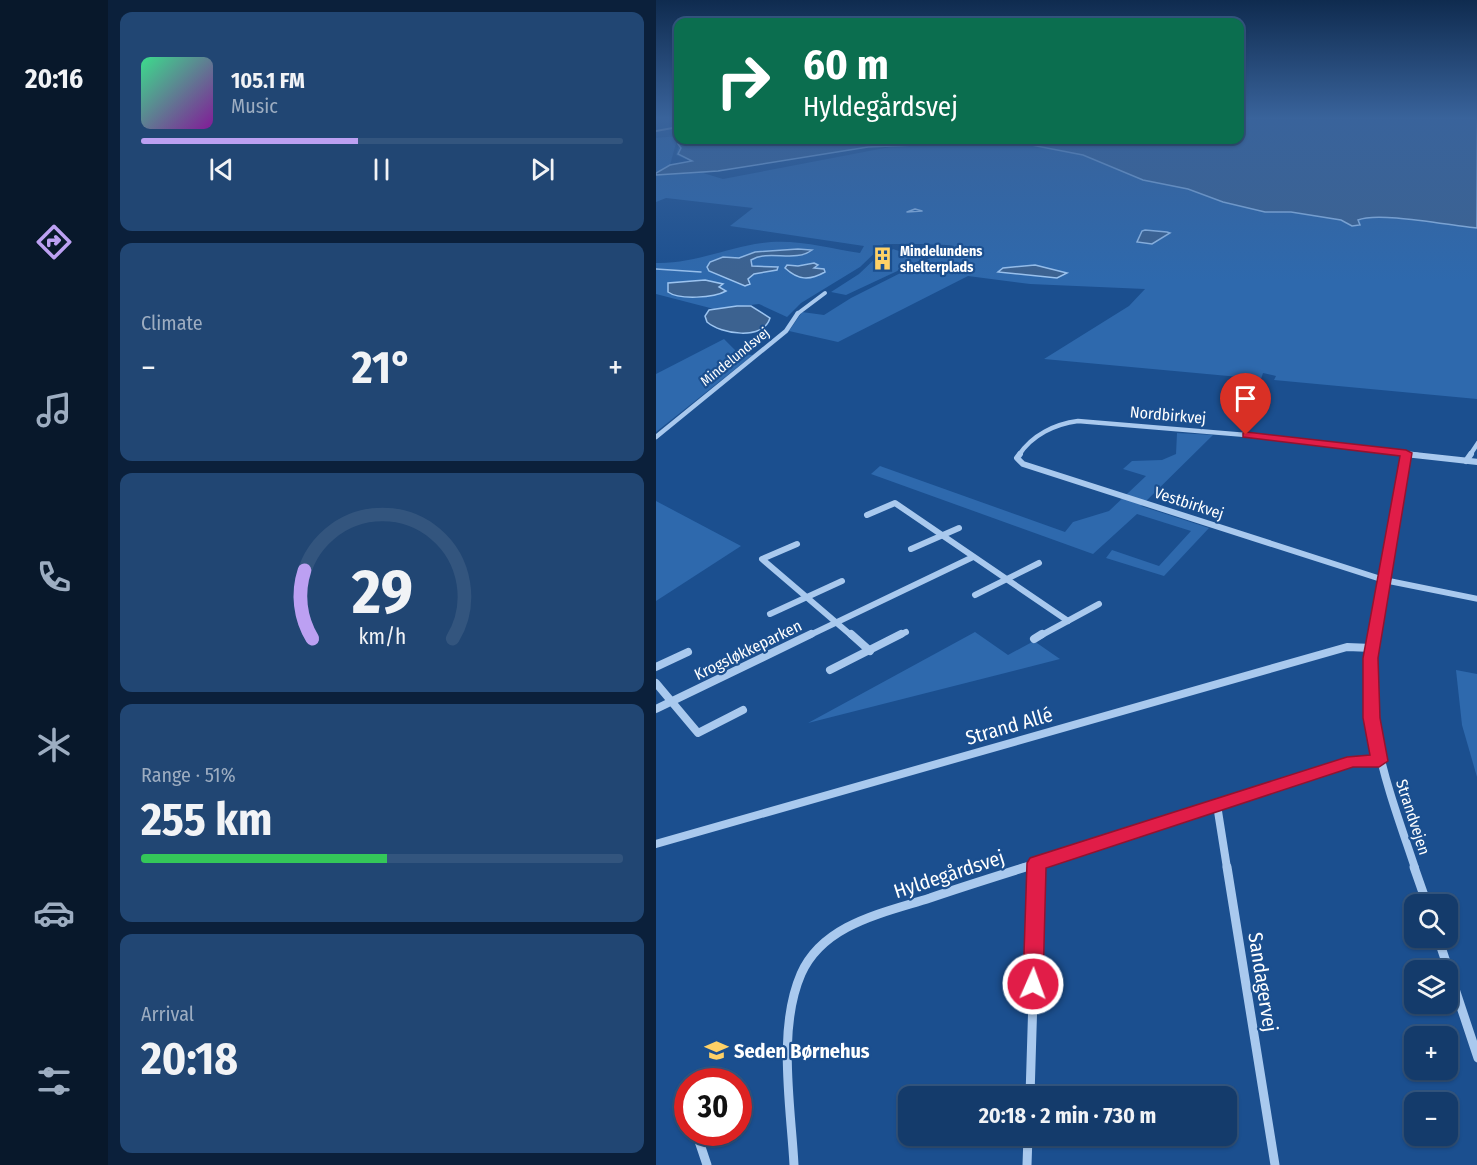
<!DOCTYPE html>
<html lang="en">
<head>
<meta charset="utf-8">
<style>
  body { margin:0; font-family:"Fira Sans Condensed",sans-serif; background:#214673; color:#f1f3f6; height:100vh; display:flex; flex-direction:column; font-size:22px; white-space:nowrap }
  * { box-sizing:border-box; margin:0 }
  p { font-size:20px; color:#9dadc1 }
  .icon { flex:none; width:33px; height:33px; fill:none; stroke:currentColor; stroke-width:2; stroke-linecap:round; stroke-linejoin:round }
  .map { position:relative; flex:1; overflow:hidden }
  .sheet { display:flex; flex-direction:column; gap:12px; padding:12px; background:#0b203b; width:548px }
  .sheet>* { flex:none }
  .banner { position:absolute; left:18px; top:18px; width:570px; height:126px; border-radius:12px; box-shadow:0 2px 4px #0004,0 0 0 2px #33557e; background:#0b6e4f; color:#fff; overflow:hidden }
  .buttons { position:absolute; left:748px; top:894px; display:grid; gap:12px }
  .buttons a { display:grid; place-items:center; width:54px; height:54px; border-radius:12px; background:#143b6b; box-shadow:0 2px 4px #0004,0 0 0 2px #33557e; font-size:30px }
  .speed { position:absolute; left:18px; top:1068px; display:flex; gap:12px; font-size:30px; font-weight:700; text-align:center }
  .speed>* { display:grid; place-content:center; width:78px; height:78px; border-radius:50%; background:#143b6b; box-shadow:0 2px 4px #0004,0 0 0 2px #33557e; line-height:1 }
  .speed .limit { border:9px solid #d22; background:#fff; color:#111 }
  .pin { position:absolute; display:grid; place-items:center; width:51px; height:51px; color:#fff; margin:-62px -26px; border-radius:50% 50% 50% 0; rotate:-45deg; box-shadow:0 0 6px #0007 }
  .pin .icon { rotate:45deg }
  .me { position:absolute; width:66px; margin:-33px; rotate:2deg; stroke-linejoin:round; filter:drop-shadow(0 0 4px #0008) }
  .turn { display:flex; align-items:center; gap:21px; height:126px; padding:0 30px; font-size:27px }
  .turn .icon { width:78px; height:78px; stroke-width:2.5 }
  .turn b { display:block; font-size:42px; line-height:51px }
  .big { font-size:45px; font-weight:700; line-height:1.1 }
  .sheet .card { flex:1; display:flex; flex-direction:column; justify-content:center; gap:9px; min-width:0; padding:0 21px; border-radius:12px; background:#214673 }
  .sheet .dial { align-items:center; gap:0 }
  .dial svg { height:156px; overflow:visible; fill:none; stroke:#33557e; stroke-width:7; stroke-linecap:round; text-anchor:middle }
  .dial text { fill:#f1f3f6; stroke:none }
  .song { display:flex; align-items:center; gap:18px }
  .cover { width:72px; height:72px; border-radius:9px; background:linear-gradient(135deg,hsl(150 70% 55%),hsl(290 70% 35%)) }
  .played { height:6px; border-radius:3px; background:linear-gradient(90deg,#bca0f2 45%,#33557e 45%) }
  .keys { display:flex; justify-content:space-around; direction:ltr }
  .heat { display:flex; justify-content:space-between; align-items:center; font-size:33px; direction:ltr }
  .charge { height:9px; border-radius:4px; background:linear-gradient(90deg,#34c759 51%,#33557e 0) }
  .trip { position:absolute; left:242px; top:1086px; width:339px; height:60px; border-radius:12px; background:#143b6b; box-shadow:0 2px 4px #0004,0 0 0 2px #33557e; font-weight:700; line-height:60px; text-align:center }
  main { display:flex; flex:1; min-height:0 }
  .tabs { display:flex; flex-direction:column; width:108px; justify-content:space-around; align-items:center; background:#08182b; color:#9dadc1 }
  .tabs .icon { width:42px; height:42px }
  .tabs .current { color:#bca0f2 }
  .tabs b { font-size:27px; color:#f1f3f6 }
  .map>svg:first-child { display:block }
</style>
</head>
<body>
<main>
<nav class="tabs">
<b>20:16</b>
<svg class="icon current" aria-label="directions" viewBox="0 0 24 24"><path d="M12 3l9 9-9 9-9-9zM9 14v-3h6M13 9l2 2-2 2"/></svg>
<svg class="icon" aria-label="music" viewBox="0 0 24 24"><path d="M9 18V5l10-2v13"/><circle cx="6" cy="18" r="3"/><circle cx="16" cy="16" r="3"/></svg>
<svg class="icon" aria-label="phone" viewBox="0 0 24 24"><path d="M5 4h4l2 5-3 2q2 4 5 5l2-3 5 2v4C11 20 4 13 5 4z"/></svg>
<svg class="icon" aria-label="climate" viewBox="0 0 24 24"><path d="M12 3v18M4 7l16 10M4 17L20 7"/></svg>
<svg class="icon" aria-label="car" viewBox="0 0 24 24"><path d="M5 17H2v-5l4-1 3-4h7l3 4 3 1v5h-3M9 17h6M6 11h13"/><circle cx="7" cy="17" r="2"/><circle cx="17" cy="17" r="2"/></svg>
<svg class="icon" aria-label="filters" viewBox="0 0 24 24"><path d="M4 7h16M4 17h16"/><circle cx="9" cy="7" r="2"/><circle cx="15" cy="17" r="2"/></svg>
</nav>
<section class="sheet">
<div class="card">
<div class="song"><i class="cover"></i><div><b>105.1 FM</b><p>Music</p></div></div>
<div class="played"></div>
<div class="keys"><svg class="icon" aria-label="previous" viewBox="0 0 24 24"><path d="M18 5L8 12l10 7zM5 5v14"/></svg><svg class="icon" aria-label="pause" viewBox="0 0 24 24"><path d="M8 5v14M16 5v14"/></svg><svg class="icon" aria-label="next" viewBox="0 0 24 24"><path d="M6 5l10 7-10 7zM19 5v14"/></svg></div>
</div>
<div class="card"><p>Climate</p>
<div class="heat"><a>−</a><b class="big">21°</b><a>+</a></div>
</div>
<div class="card dial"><svg viewBox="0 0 100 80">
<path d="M14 69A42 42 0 1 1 86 69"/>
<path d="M14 69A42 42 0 0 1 10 34" stroke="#bca0f2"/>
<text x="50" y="56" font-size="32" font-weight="700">29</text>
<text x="50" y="72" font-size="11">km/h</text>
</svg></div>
<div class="card"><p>Range · 51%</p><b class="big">255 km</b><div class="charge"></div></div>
<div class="card"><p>Arrival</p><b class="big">20:18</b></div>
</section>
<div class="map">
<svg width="822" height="1165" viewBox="0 0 822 1165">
  <rect width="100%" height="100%" fill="#1b4f8f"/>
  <g fill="#2e69ad" fill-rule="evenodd">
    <path d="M 584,118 L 821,118 L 821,399 L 618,380 L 620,376 L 607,373 L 605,379 L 388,359 L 473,306 L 489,289 L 374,284 L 312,276 L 182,342 L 133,331 L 146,312 L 168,315 L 195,298 L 298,246 C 292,244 239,244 228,244 L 204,267 L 145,303 L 131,317 L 103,304 L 58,309 L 0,294 L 0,263 C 36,264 70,248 106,243 C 137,238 173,248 204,253 L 208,246 L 74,226 L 97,208 L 10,198 L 0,202 L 0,138 L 22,136 L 14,165 L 35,161 L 20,155 L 24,142 L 33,140 L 584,140 ZM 214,147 L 234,147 L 67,179 L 47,173 Z"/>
    <path d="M 237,249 L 267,259 L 190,295 L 175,292 L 203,274 L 225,253 L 234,252 Z"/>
    <path d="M 68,339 L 83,354 L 97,355 L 0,432 L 0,374 Z"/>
    <path d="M 521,433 L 557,435 L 485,506 L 553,528 L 508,576 L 450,558 L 456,550 L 503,566 L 535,531 L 481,514 L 437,554 L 215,474 L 224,466 L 409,532 L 417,522 L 453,511 L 490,476 L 467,469 L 476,461 L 506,460 L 520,454 Z"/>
    <path d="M 0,501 L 85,546 L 0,601 Z"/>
    <path d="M 319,632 L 352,655 L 378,641 L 404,659 L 152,723 Z"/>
    <path d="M 800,670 L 821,674 L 821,777 L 806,725 Z"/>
  </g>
  <g fill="#3c6290" stroke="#9cc4f0" stroke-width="1.5">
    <path d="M 584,118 L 821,118 L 821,228 C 796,226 722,211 702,220 L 704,225 L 696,226 L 685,220 L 635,212 L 609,212 L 567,202 L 532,189 L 487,180 L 427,155 L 355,141 L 212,147 L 62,171 L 0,175 L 0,173 L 14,165 L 36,161 L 22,154 L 25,148 L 22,144 L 36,140 L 584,140 Z"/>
    <path d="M 489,230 L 511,232 L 514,233 L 496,244 L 481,242 L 486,231 Z"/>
    <path d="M 142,249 L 156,250 C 139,263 113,249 95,260 L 96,266 L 122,267 L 121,270 L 98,274 L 92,279 L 94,284 L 89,286 L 53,271 L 51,267 L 54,262 L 67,257 L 83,258 L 99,252 Z"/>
    <path d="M 158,263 L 162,265 L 158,268 L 168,269 L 169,272 C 153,281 142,280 129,268 L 131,265 L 142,266 Z"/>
    <path d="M 379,265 L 411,273 L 401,278 L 342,272 L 347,268 Z"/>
    <path d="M 49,280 L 67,284 L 63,287 L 70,291 C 58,298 23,300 12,292 L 12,283 Z"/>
    <path d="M 81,306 L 95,306 L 114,318 C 107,341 65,334 51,322 L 49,316 L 53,310 Z"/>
  </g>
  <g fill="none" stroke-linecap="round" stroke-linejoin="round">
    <g stroke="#9cc4f0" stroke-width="1.5">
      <path d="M 259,209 L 266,211 L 251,212 Z"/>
      <path d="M 0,269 L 45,272"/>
    </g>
    <path stroke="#a9c9ee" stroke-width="4" d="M 141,314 L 169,293"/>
    <g stroke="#a9c9ee" stroke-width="4.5">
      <path d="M 0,437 L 130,331 L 142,313"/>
      <path d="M 363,455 C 376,435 399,424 422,421 L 590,435 L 762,455"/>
      <path d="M 814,455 L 822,443"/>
    </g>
    <g stroke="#a9c9ee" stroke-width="6">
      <path d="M 364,454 L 361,458 L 367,464 L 728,580 L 822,599"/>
      <path d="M 749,454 L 822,462"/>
      <path d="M 810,461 L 815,454"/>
      <path d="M 211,515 L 239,503 L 412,621"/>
      <path d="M 141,544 L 106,559 L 196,636"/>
      <path d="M 255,549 L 303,528"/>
      <path d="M 319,595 L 383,563"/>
      <path d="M 114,614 L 186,581"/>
      <path d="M 152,636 L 317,557"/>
      <path d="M 242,636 L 250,632"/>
      <path d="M 384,636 L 443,604"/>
      <path d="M 718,636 L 750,454"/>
    </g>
    <g stroke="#a9c9ee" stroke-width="8">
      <path d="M 195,634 L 214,651"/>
      <path d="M 718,634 C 704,719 733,790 759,868"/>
      <path d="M 378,639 L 386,634"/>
      <path d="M 0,667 L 32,652"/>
      <path d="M 174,670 L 245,634"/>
      <path d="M 0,683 L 42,733 L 87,710"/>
      <path d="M 0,709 L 155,634"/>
      <path d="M 561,805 L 571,868"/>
      <path d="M 0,844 L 691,647 L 716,648"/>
      <path d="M 366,868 L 696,761 L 723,761"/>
      <path d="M 381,868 L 381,863"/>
    </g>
    <g stroke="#a9c9ee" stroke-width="9">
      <path d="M 571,867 L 619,1165"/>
      <path d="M 758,867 L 771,904"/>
      <path d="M 782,938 L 822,1058"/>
      <path d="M 374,1096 L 381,867"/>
      <path d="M 40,1132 L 51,1165"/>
      <path d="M 138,1165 C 135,1107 121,1029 145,974 C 167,924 227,913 274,898 C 306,887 338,877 370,867"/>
      <path d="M 371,1165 L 372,1136"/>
    </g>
    <path fill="#d6e6fa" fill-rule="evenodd" d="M 22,126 L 22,128 L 0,132 L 0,130 Z"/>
  </g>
  <linearGradient id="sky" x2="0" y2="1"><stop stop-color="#0f2b4f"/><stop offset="0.42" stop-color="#39639b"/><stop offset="1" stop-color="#39639b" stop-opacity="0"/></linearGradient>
  <rect width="822" height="281" fill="url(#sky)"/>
  <path fill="#e11d48" stroke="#92132f" stroke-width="1.5" d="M 590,432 L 750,450 L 756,453 L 722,658 L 724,718 L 732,761 L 723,767 L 697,767 L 390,868 L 387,984 L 384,990 L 377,993 L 370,990 L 367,984 L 371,863 L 374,858 L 691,757 L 714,755 L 707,718 L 707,658 L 744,456 L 587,437 L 587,433 Z"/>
  <defs>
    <symbol id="building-bare" viewBox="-9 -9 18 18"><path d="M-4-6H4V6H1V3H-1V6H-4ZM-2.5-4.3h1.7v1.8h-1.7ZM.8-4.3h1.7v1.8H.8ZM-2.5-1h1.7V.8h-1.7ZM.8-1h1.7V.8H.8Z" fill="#ffd166" stroke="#1b4f8f" stroke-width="2.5" paint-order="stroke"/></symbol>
    <symbol id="school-bare" viewBox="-9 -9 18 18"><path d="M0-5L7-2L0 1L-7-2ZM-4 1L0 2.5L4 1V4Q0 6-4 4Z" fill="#ffd166" stroke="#1b4f8f" stroke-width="2.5" paint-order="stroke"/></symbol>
  </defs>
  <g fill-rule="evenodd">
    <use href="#building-bare" x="210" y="242" width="33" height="33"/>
    <use href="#school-bare" x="44" y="1034" width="33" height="33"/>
  </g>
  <g text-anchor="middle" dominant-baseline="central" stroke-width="4.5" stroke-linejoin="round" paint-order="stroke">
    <g font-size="14" font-weight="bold" fill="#fff" stroke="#1b4f8f" text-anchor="start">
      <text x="244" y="251">Mindelundens<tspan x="244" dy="16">shelterplads</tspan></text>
    </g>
    <g font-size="14" fill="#fff" stroke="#1b4f8f">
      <text transform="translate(79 357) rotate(-39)">Mindelundsvej</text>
    </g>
    <g font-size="16" fill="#fff" stroke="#1b4f8f">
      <text transform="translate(512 415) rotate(5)">Nordbirkvej</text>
      <text transform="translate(533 503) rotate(18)">Vestbirkvej</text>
      <text transform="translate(92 650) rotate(-26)">Krogsløkkeparken</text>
      <text transform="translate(757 817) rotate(72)">Strandvejen</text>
    </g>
    <g font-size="20" fill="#fff" stroke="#1b4f8f">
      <text transform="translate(353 726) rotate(-16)">Strand Allé</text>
      <text transform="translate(293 874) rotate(-18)">Hyldegårdsvej</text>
      <text transform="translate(607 982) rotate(81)">Sandagervej</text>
    </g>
    <g font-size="20" font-weight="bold" fill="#fff" stroke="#1b4f8f" text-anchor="start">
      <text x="78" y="1051">Seden Børnehus</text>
    </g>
  </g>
</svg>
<div class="buttons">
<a><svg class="icon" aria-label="search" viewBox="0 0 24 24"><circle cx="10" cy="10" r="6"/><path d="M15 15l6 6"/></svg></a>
<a><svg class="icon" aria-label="layers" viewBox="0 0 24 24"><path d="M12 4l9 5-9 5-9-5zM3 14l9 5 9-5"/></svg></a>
<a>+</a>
<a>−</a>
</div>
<div class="speed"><div class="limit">30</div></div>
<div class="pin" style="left:590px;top:435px;background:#d93025"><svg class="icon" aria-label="arrive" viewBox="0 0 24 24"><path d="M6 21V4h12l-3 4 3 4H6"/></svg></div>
<svg class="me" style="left:377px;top:984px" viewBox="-20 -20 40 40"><circle r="17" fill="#e11d48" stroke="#fff" stroke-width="3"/><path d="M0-11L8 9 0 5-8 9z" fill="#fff"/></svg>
<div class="trip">20:18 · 2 min · 730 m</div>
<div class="banner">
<div class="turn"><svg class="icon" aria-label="right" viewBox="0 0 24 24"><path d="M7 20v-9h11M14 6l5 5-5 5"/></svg><div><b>60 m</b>Hyldegårdsvej</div></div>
</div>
</div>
</main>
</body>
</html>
